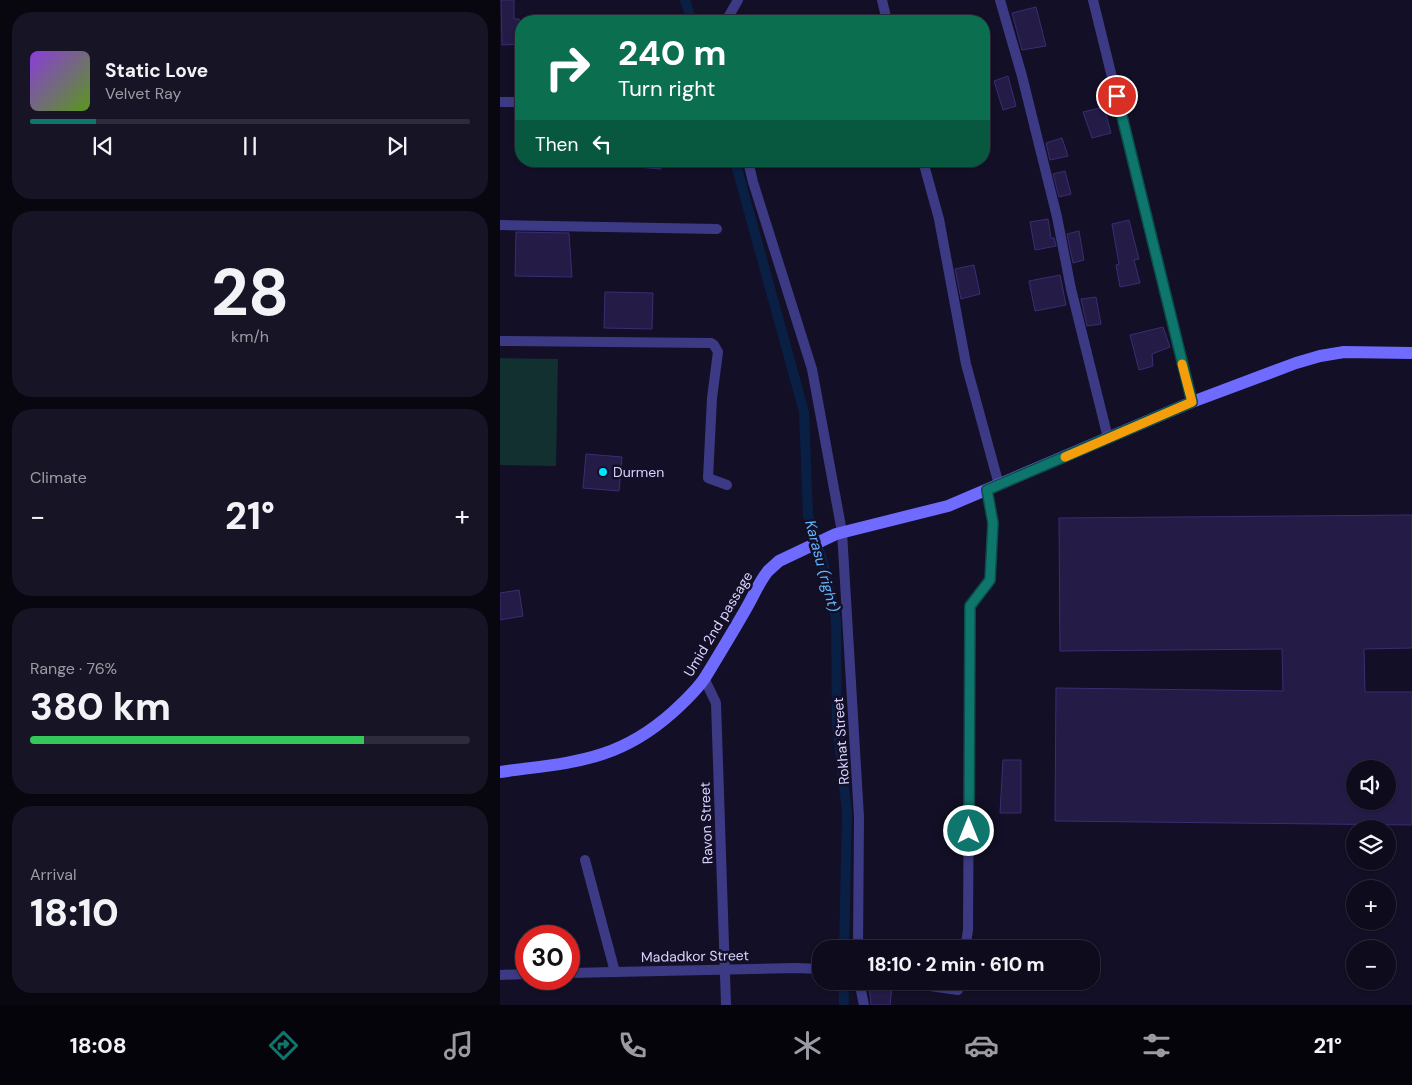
<!DOCTYPE html>
<html lang="en">
<head>
<meta charset="utf-8">
<style>
  body { margin:0; font-family:"DM Sans",sans-serif; background:#171425; color:#f1f3f6; height:100vh; display:flex; flex-direction:column; font-size:19px; white-space:nowrap }
  * { box-sizing:border-box; margin:0 }
  p { font-size:16px; color:#9b9ba3 }
  .icon { flex:none; width:28px; height:28px; fill:none; stroke:currentColor; stroke-width:2; stroke-linecap:round; stroke-linejoin:round }
  .map { position:relative; flex:1; overflow:hidden }
  .details { display:flex; flex-direction:column; gap:12px; padding:12px; background:#08060f; width:500px }
  .details>* { flex:none }
  .top-card { position:absolute; left:15px; top:15px; width:475px; height:152px; border-radius:20px; box-shadow:0 1px 4px #0004,0 0 0 1px #2e2b3b; background:#0b6e4f; color:#fff; overflow:hidden }
  .fabs { position:absolute; left:846px; top:760px; display:grid; gap:10px }
  .fabs a { display:grid; place-items:center; width:50px; height:50px; border-radius:50%; background:#0e0b1c; box-shadow:0 1px 4px #0004,0 0 0 1px #2e2b3b; font-size:25px }
  .speed { position:absolute; left:15px; top:925px; display:flex; gap:10px; font-size:25px; font-weight:700; text-align:center }
  .speed>* { display:grid; place-content:center; width:65px; height:65px; border-radius:50%; background:#0e0b1c; box-shadow:0 1px 4px #0004,0 0 0 1px #2e2b3b; line-height:1 }
  .speed .limit { border:8px solid #d22; background:#fff; color:#111 }
  .pin { position:absolute; display:grid; place-items:center; width:42px; height:42px; color:#fff; margin:-21px; border:2px solid #fff; border-radius:50%; box-shadow:0 1px 5px #0007 }
  .me { position:absolute; width:55px; margin:-28px; rotate:0deg; stroke-linejoin:round; filter:drop-shadow(0 0 4px #0008) }
  .turn { display:flex; align-items:center; gap:18px; height:105px; padding:0 20px; font-size:22px }
  .turn .icon { width:65px; height:65px; stroke-width:2.5 }
  .turn b { display:block; font-size:35px; line-height:42px }
  .then { display:flex; align-items:center; height:48px; padding:0 20px; background:#0003; gap:10px; font-size:19px }
  .big { font-size:38px; font-weight:800; line-height:1.1 }
  .details .card { flex:1; display:flex; flex-direction:column; justify-content:center; gap:8px; min-width:0; padding:0 18px; border-radius:20px; background:#171425 }
  .details .dial { align-items:center; gap:0 }
  .dial b { font-size:65px; line-height:1 }
  .song { display:flex; align-items:center; gap:15px }
  .cover { width:60px; height:60px; border-radius:8px; background:linear-gradient(135deg,hsl(270 70% 55%),hsl(90 70% 35%)) }
  .played { height:5px; border-radius:2px; background:linear-gradient(90deg,#0f766e 15%,#2e2b3b 15%) }
  .keys { display:flex; justify-content:space-around; direction:ltr }
  .heat { display:flex; justify-content:space-between; align-items:center; font-size:28px; direction:ltr }
  .charge { height:8px; border-radius:4px; background:linear-gradient(90deg,#34c759 76%,#2e2b3b 0) }
  .trip { position:absolute; left:312px; top:940px; width:288px; height:50px; border-radius:20px; background:#0e0b1c; box-shadow:0 1px 4px #0004,0 0 0 1px #2e2b3b; font-weight:800; line-height:50px; text-align:center }
  .menu { display:flex; height:80px; justify-content:space-around; align-items:center; background:#06040b; color:#9b9ba3 }
  .menu .icon { width:35px; height:35px }
  .menu .active { color:#0f766e }
  .menu b { font-size:22px; color:#f1f3f6 }
  main { display:flex; flex:1; min-height:0 }
  .map>svg:first-child { display:block }
</style>
</head>
<body>
<main>
<section class="details">
<div class="card">
<div class="song"><i class="cover"></i><div><b>Static Love</b><p>Velvet Ray</p></div></div>
<div class="played"></div>
<div class="keys"><svg class="icon" aria-label="previous" viewBox="0 0 24 24"><path d="M18 5L8 12l10 7zM5 5v14"/></svg><svg class="icon" aria-label="pause" viewBox="0 0 24 24"><path d="M8 5v14M16 5v14"/></svg><svg class="icon" aria-label="next" viewBox="0 0 24 24"><path d="M6 5l10 7-10 7zM19 5v14"/></svg></div>
</div>
<div class="card dial"><b>28</b><p>km/h</p></div>
<div class="card"><p>Climate</p>
<div class="heat"><a>−</a><b class="big">21°</b><a>+</a></div>
</div>
<div class="card"><p>Range · 76%</p><b class="big">380 km</b><div class="charge"></div></div>
<div class="card"><p>Arrival</p><b class="big">18:10</b></div>
</section>
<div class="map">
<svg width="912" height="1005" viewBox="0 0 912 1005">
  <rect width="100%" height="100%" fill="#130f26"/>
  <path fill="#12302f" d="M 0,358 L 58,359 L 56,466 L 0,465 Z"/>
  <g fill="none" stroke-linecap="round" stroke-linejoin="round">
    <g stroke="#0a1f44" stroke-width="10">
      <path d="M 185,0 L 192,21"/>
      <path d="M 235,161 L 304,412 L 308,515 L 324,565 L 336,619 L 337,725 L 347,813 L 344,949"/>
      <path d="M 343,981 L 344,1005"/>
    </g>
  </g>
  <g fill="#241b47" stroke="#3b2d73" fill-rule="evenodd">
    <path d="M 1,0 L 14,0 L 14,19 L 19,19 L 21,22 L 21,44 L 2,45 Z"/>
    <path d="M 536,7 L 546,46 L 522,50 L 512,13 Z"/>
    <path d="M 508,76 L 516,106 L 503,110 L 494,81 Z"/>
    <path d="M 604,107 L 611,133 L 592,138 L 583,112 Z"/>
    <path d="M 562,138 L 568,156 L 550,160 L 546,143 Z"/>
    <path d="M 137,161 L 161,161 L 161,169 L 137,167 Z"/>
    <path d="M 565,171 L 571,194 L 559,197 L 553,174 Z"/>
    <path d="M 548,219 L 551,238 L 554,238 L 556,246 L 535,250 L 530,222 Z"/>
    <path d="M 629,220 L 639,259 L 634,260 L 640,283 L 620,287 L 616,265 L 619,264 L 612,224 Z"/>
    <path d="M 579,231 L 584,260 L 573,263 L 567,234 Z"/>
    <path d="M 16,232 L 69,233 L 72,277 L 15,276 Z"/>
    <path d="M 474,265 L 480,294 L 461,299 L 455,269 Z"/>
    <path d="M 560,275 L 566,305 L 535,311 L 529,281 Z"/>
    <path d="M 105,292 L 153,293 L 152,329 L 104,328 Z"/>
    <path d="M 596,297 L 601,324 L 587,326 L 581,299 Z"/>
    <path d="M 663,327 L 670,347 L 652,354 L 653,366 L 639,370 L 630,335 Z"/>
    <path d="M 86,454 L 122,457 L 119,491 L 83,488 Z"/>
    <path d="M 912,515 L 912,648 L 864,649 L 865,692 L 912,692 L 912,825 L 555,821 L 556,688 L 783,691 L 782,649 L 560,651 L 559,518 ZM 855,769 L 888,769 L 888,801 L 855,801 Z"/>
    <path d="M 19,590 L 23,616 L 0,620 L 0,593 Z"/>
    <path d="M 503,760 L 521,760 L 521,813 L 500,813 Z"/>
    <path d="M 388,982 L 392,987 L 390,1005 L 371,1005 L 369,984 Z"/>
  </g>
  <g fill="none" stroke-linecap="round" stroke-linejoin="round">
    <g stroke="#3d3a85" stroke-width="10">
      <path d="M 382,0 L 387,21"/>
      <path d="M 500,0 L 522,76 L 557,217 L 571,289 L 608,438"/>
      <path d="M 593,0 L 692,402"/>
      <path d="M 226,21 L 238,0"/>
      <path d="M 0,102 L 21,102"/>
      <path d="M 248,161 L 253,182 L 312,369 L 342,532 L 359,817 L 358,949"/>
      <path d="M 423,161 L 439,219 L 466,364 L 499,485"/>
      <path d="M 0,225 L 217,229"/>
      <path d="M 0,341 L 211,343 L 214,345 L 218,352 L 212,398 L 208,478 L 227,485"/>
      <path d="M 204,678 L 216,703 L 226,1005"/>
      <path d="M 85,860 L 115,972"/>
      <path d="M 465,949 L 468,930 L 470,606 L 490,580 L 493,523 L 487,490"/>
      <path d="M 69,973 L 296,968 L 321,969"/>
      <path d="M 0,975 L 26,974"/>
      <path d="M 359,981 L 364,1005"/>
      <path d="M 395,981 L 458,990 L 459,981"/>
    </g>
    <path stroke="#6f6bff" stroke-width="12" d="M 0,772 C 70,762 116,763 173,712 C 184,702 198,689 206,676 C 220,653 234,630 247,607 C 254,595 259,582 268,571 L 279,561 L 336,534 L 448,506 L 692,402 L 796,363 L 820,356 L 844,352 L 912,353"/>
  </g>
  <g fill="none" stroke-linecap="round" stroke-linejoin="round">
    <defs>
      <path id="route" d="M 469,831 L 470,606 L 490,580 L 493,523 L 487,490 L 692,402 L 617,96"/>
    </defs>
    <use href="#route" stroke="#0a4d48" stroke-width="12"/>
    <use href="#route" stroke="#0f766e" stroke-width="9"/>
    <path stroke="#f59e0b" stroke-width="9" d="M 565,457 L 692,402 L 682,364"/>
  </g>
  <circle fill="#00e5ff" stroke="#130f26" stroke-width="2" cx="103" cy="472" r="5"/>
  <g text-anchor="middle" dominant-baseline="central" stroke-width="5" stroke-linejoin="round" paint-order="stroke">
    <g font-size="14" fill="#d9d4ff" stroke="#130f26" text-anchor="start">
      <text x="113" y="472">Durmen</text>
    </g>
    <g font-size="14" fill="#d9d4ff" stroke="#130f26">
      <text transform="translate(218 624) rotate(-59)">Umid 2nd passage</text>
      <text transform="translate(341 741) rotate(-94)">Rokhat Street</text>
      <text transform="translate(206 823) rotate(-92)">Ravon Street</text>
      <text transform="translate(195 956) rotate(-1)">Madadkor Street</text>
    </g>
    <g font-size="15" font-style="italic" fill="#62b6ff" stroke="#130f26">
      <text transform="translate(322 566) rotate(75)">Karasu (right)</text>
    </g>
  </g>
</svg>
<div class="fabs">
<a><svg class="icon" aria-label="sound" viewBox="0 0 24 24"><path d="M4 9h4l5-4v14l-5-4H4zM17 9q2 3 0 6"/></svg></a>
<a><svg class="icon" aria-label="layers" viewBox="0 0 24 24"><path d="M12 4l9 5-9 5-9-5zM3 14l9 5 9-5"/></svg></a>
<a>+</a>
<a>−</a>
</div>
<div class="speed"><div class="limit">30</div></div>
<div class="pin" style="left:617px;top:96px;background:#d93025"><svg class="icon" aria-label="arrive" viewBox="0 0 24 24"><path d="M6 21V4h12l-3 4 3 4H6"/></svg></div>
<svg class="me" style="left:469px;top:831px" viewBox="-20 -20 40 40"><circle r="17" fill="#0f766e" stroke="#fff" stroke-width="3"/><path d="M0-11L8 9 0 5-8 9z" fill="#fff"/></svg>
<div class="trip">18:10 · 2 min · 610 m</div>
<div class="top-card">
<div class="turn"><svg class="icon" aria-label="right" viewBox="0 0 24 24"><path d="M7 20v-9h11M14 6l5 5-5 5"/></svg><div><b>240 m</b>Turn right</div></div>
<div class="then">Then<svg class="icon" aria-label="left" viewBox="0 0 24 24"><path d="M17 20v-9H6M10 6l-5 5 5 5"/></svg></div>
</div>
</div>
</main>
<nav class="menu">
<b>18:08</b>
<svg class="icon active" aria-label="directions" viewBox="0 0 24 24"><path d="M12 3l9 9-9 9-9-9zM9 14v-3h6M13 9l2 2-2 2"/></svg>
<svg class="icon" aria-label="music" viewBox="0 0 24 24"><path d="M9 18V5l10-2v13"/><circle cx="6" cy="18" r="3"/><circle cx="16" cy="16" r="3"/></svg>
<svg class="icon" aria-label="phone" viewBox="0 0 24 24"><path d="M5 4h4l2 5-3 2q2 4 5 5l2-3 5 2v4C11 20 4 13 5 4z"/></svg>
<svg class="icon" aria-label="climate" viewBox="0 0 24 24"><path d="M12 3v18M4 7l16 10M4 17L20 7"/></svg>
<svg class="icon" aria-label="car" viewBox="0 0 24 24"><path d="M5 17H2v-5l4-1 3-4h7l3 4 3 1v5h-3M9 17h6M6 11h13"/><circle cx="7" cy="17" r="2"/><circle cx="17" cy="17" r="2"/></svg>
<svg class="icon" aria-label="filters" viewBox="0 0 24 24"><path d="M4 7h16M4 17h16"/><circle cx="9" cy="7" r="2"/><circle cx="15" cy="17" r="2"/></svg>
<b>21°</b>
</nav>
</body>
</html>
